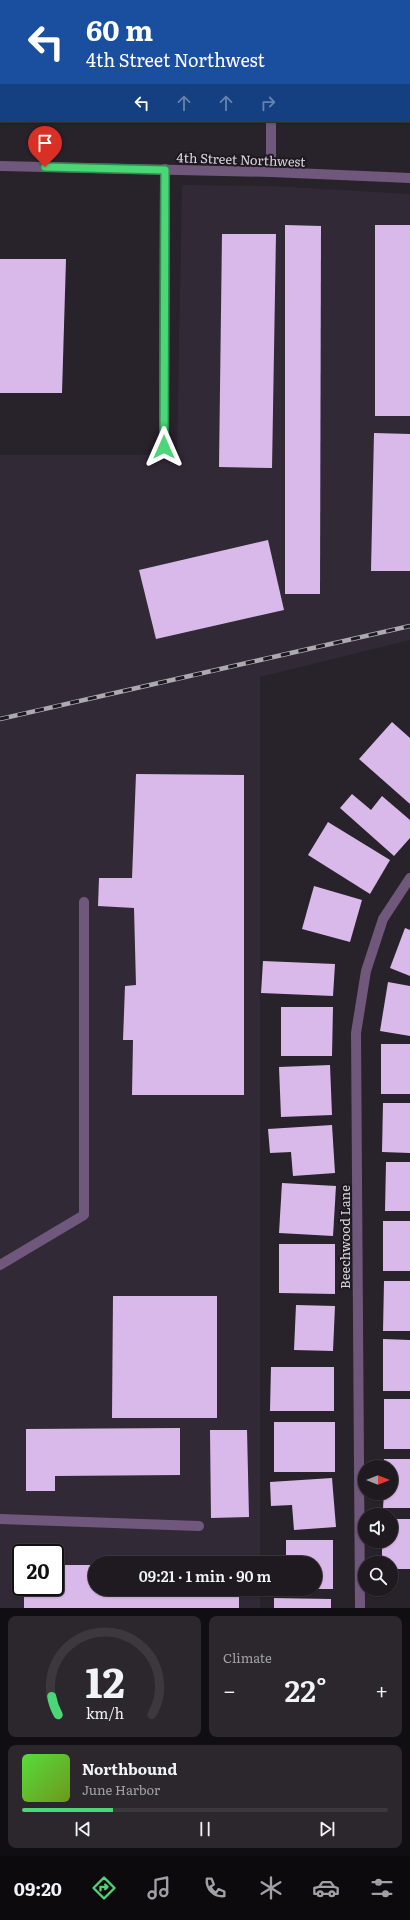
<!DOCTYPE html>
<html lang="en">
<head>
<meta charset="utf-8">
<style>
  body { margin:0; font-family:Literata,serif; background:#2b272d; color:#f1f3f6; height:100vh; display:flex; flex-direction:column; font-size:15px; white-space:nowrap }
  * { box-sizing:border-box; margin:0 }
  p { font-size:13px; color:#a1a1a5 }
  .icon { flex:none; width:22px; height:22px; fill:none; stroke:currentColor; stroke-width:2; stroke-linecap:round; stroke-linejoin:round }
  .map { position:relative; height:1608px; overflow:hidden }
  .panel { display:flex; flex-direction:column; gap:8px; padding:8px; background:#100e12; flex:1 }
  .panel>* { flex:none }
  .guide { position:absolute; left:0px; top:0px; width:410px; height:122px; box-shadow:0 1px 3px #0004,0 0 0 1px #3c383e; background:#1a4fa0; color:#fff; overflow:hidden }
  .needle { width:26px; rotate:90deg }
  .controls { position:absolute; left:358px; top:1460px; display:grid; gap:8px }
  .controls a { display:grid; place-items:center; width:40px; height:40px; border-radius:50%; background:#1e1a20; box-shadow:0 1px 3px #0004,0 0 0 1px #3c383e; font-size:20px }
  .speed { position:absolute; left:12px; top:1544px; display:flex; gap:8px; font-size:20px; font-weight:700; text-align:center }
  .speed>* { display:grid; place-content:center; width:52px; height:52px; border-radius:50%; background:#1e1a20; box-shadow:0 1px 3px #0004,0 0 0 1px #3c383e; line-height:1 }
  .speed .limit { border:2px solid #111; border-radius:6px; background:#fff; color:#111 }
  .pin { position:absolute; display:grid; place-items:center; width:34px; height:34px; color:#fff; margin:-41px -17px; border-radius:50% 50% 50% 0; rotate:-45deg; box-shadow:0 0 4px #0007 }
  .pin .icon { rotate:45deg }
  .me { position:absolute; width:44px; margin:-22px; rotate:0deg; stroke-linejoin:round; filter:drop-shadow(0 0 3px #0008) }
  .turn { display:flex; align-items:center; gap:14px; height:84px; padding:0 20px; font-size:18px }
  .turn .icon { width:52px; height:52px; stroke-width:2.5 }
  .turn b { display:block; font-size:28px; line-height:34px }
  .lanes { display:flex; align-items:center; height:38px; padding:0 20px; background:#0003; justify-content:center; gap:20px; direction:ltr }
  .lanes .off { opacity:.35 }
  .big { font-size:30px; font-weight:600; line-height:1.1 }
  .panel .widget { flex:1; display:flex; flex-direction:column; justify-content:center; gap:6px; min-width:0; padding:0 14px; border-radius:8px; background:#2b272d }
  .panel .dial { align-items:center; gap:0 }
  .dial svg { height:104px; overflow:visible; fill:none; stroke:#3c383e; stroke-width:7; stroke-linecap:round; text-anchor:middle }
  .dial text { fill:#f1f3f6; stroke:none }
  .song { display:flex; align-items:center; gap:12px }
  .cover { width:48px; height:48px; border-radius:6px; background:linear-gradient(135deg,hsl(110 70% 55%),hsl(80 70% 35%)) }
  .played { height:4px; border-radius:2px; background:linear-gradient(90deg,#4bd677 25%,#3c383e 25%) }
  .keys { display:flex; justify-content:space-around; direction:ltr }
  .heat { display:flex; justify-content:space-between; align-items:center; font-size:22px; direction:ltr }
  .panel .tiles { flex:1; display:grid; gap:8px; grid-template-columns:1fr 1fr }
  .widget:last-child { grid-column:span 2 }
  .trip { position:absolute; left:88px; top:1556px; width:234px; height:40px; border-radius:20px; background:#1e1a20; box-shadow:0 1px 3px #0004,0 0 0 1px #3c383e; font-weight:600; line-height:40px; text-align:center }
  .tabs { display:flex; height:64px; justify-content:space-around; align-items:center; background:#0c0a0d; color:#a1a1a5 }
  .tabs .icon { width:28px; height:28px }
  .tabs .selected { color:#4bd677 }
  .tabs b { font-size:18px; color:#f1f3f6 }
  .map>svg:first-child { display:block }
</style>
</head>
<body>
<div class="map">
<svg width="410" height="1608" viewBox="0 0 410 1608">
  <rect width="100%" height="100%" fill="#28222b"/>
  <path fill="#322937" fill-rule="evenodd" d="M 182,185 L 271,186 L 410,194 L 410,640 L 260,677 L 260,1563 L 95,1563 L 95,1589 L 260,1589 L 260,1608 L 0,1608 L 0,455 L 177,455 ZM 21,1553 L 55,1553 L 55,1587 L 21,1587 Z"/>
  <g fill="#d9b9ea">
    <path d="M 285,225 L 321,226 L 320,594 L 285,594 Z"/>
    <rect x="375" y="225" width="35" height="191"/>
    <path d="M 222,234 L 276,234 L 272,468 L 219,467 Z"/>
    <path d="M 0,259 L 66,259 L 62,393 L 0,393 Z"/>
    <path d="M 374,433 L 410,434 L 410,571 L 371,571 Z"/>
    <path d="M 268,540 L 284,610 L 156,639 L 139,570 Z"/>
    <path d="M 392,722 L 410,738 L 410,804 L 359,759 Z"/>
    <path d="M 136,774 L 244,775 L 244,1095 L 132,1095 L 133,1040 L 123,1040 L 125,986 L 136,985 L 134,908 L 98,906 L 99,878 L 132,878 Z"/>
    <path d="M 352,794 L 371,810 L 382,796 L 410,820 L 410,838 L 394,856 L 340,808 Z"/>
    <path d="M 328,822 L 390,860 L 370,894 L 308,855 Z"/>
    <path d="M 314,886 L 362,900 L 350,942 L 302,929 Z"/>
    <path d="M 405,928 L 410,930 L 410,976 L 390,968 Z"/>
    <path d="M 263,961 L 335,964 L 333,996 L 261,993 Z"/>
    <path d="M 388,982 L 410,986 L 410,1036 L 380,1031 Z"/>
    <path d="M 281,1007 L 333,1007 L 332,1056 L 281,1056 Z"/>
    <rect x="381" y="1044" width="29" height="50"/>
    <path d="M 330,1065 L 332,1115 L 281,1117 L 279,1067 Z"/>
    <path d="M 383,1103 L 410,1103 L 410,1153 L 382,1152 Z"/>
    <path d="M 332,1125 L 335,1173 L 293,1176 L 291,1152 L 270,1153 L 268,1129 Z"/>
    <path d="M 386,1162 L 410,1162 L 410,1211 L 385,1211 Z"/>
    <path d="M 282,1183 L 336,1186 L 333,1236 L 279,1233 Z"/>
    <rect x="383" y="1221" width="27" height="50"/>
    <path d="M 279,1244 L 335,1244 L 335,1294 L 279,1293 Z"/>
    <path d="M 384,1281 L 410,1281 L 410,1331 L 383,1331 Z"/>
    <path d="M 113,1296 L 217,1296 L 217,1418 L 112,1418 Z"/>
    <path d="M 296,1305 L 335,1306 L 333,1351 L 294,1350 Z"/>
    <path d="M 383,1339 L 410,1340 L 410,1391 L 383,1391 Z"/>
    <path d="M 271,1367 L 334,1367 L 334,1411 L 270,1411 Z"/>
    <rect x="384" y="1399" width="26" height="50"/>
    <rect x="274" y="1422" width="61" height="50"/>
    <path d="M 180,1428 L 180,1475 L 55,1476 L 55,1491 L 26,1491 L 26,1429 Z"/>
    <path d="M 210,1430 L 247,1430 L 249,1517 L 211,1518 Z"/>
    <path d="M 384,1459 L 410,1459 L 410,1508 L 383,1508 L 384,1493 L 391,1493 L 391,1467 L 384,1467 Z"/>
    <path d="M 332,1478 L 336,1527 L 294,1530 L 292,1505 L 271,1506 L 270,1482 Z"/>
    <path d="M 391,1519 L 410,1519 L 410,1569 L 391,1569 L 391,1563 L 382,1563 L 382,1541 L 391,1541 Z"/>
    <path d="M 286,1540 L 333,1540 L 333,1589 L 315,1589 L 315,1563 L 286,1563 Z"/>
    <path d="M 55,1565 L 95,1565 L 95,1589 L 239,1589 L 239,1608 L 24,1608 L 24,1587 L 55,1587 Z"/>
    <path d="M 274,1598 L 331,1599 L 331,1608 L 274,1608 Z"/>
  </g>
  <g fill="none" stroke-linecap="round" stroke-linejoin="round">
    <g stroke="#6f587b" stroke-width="10">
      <path d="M 270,0 L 270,1"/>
      <path d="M 271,121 L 271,172"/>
      <path d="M 0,166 L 271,172 L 410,178"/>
      <path d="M 164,447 L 165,169"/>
      <path d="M 0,1265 L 84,1215 L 84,902"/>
      <path d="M 0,1519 L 199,1526"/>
      <path d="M 360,1608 L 356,1033 L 366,971 L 383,919 L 410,878"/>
    </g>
    <defs>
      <path id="rail" d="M 0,719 L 410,626"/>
    </defs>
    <use href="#rail" stroke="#aea9b0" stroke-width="4.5"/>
    <use href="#rail" stroke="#1e1921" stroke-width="3" stroke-dasharray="9" stroke-linecap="butt"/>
  </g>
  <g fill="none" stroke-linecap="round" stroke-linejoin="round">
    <defs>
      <path id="route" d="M 45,167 L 165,170 L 164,447"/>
    </defs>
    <use href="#route" stroke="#318b4d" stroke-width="10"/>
    <use href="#route" stroke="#4bd677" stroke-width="7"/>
  </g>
  <g text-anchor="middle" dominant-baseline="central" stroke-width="4" stroke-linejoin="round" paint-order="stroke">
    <g font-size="13" fill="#d9d5db" stroke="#1e1921">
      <text transform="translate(241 159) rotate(2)">4th Street Northwest</text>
      <text transform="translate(344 1237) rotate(-90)">Beechwood Lane</text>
    </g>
  </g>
</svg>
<div class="controls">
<a><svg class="needle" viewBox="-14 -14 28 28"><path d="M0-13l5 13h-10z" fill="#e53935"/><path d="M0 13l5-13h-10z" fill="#a1a1a5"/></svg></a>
<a><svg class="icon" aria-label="sound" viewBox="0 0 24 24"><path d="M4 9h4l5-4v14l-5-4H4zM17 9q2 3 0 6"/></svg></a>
<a><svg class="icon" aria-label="search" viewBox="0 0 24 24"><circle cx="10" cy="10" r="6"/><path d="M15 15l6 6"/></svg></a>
</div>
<div class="speed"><div class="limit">20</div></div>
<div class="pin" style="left:45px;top:167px;background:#d93025"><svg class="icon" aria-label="arrive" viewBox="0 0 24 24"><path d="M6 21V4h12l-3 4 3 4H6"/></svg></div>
<svg class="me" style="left:164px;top:447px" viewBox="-20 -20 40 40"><path d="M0-17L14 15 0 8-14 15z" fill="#4bd677" stroke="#fff" stroke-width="4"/></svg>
<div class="trip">09:21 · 1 min · 90 m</div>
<div class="guide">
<div class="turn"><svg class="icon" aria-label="left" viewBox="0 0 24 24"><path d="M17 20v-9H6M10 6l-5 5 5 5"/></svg><div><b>60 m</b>4th Street Northwest</div></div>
<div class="lanes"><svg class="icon" aria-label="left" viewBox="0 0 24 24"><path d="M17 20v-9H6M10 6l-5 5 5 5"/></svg><svg class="icon off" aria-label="ahead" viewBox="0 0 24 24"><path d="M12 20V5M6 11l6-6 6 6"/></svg><svg class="icon off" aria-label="ahead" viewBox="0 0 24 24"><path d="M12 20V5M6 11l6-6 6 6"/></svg><svg class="icon off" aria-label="right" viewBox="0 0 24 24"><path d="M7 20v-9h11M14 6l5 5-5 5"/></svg></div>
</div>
</div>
<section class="panel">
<div class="tiles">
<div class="widget dial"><svg viewBox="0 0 100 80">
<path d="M14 69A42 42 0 1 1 86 69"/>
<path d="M14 69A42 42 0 0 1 9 55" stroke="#4bd677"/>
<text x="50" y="56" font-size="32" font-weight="700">12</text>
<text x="50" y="72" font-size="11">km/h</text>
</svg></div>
<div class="widget"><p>Climate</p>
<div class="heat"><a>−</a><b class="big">22°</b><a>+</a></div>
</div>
<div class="widget">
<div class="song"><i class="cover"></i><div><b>Northbound</b><p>June Harbor</p></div></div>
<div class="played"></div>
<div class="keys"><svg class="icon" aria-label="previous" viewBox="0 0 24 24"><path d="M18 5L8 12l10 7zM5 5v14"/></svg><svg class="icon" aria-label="pause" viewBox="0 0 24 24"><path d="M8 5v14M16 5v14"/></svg><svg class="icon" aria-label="next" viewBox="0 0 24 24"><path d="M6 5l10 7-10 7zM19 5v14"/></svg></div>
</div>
</div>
</section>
<nav class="tabs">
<b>09:20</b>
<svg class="icon selected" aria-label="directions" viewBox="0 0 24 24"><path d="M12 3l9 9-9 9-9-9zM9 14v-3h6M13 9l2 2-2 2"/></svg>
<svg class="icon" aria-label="music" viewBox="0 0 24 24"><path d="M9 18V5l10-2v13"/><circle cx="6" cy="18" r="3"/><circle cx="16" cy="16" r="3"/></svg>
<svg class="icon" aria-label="phone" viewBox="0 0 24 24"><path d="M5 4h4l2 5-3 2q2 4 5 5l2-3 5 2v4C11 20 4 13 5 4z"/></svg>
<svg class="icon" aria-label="climate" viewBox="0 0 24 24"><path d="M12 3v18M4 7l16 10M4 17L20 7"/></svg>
<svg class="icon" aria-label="car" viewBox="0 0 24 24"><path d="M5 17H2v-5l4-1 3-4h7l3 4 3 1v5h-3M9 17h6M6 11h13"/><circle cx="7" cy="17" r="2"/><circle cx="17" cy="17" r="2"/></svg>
<svg class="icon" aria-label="filters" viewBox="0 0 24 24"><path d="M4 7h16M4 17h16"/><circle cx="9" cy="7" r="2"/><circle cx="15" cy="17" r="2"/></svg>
</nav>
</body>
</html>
